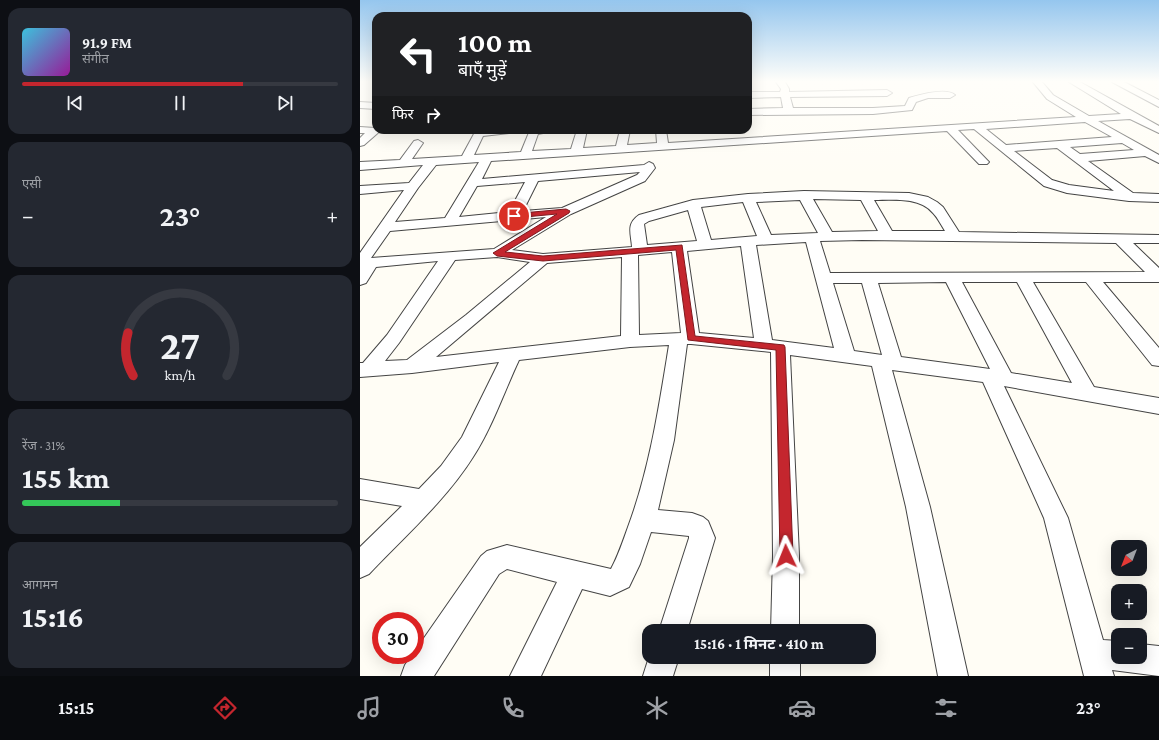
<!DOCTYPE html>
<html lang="hi">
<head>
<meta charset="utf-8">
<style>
  body { margin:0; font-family:"Crimson Pro","Noto Sans Devanagari",serif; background:#242831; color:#f1f3f6; height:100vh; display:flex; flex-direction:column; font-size:15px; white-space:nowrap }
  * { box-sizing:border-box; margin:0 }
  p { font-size:13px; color:#9ea1a6 }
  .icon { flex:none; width:22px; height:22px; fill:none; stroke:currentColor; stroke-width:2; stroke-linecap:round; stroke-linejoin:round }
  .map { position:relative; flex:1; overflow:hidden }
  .details { display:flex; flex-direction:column; gap:8px; padding:8px; background:#0d0f14; width:360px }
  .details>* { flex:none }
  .banner { position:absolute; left:12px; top:12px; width:380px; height:122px; border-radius:12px; box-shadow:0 4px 16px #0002; background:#202124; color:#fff; overflow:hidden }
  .needle { width:26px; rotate:222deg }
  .tools { position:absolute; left:751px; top:540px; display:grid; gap:8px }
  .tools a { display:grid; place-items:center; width:36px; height:36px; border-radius:8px; background:#171b24; box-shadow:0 4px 16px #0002; font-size:20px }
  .speed { position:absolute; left:12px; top:612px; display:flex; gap:8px; font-size:20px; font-weight:700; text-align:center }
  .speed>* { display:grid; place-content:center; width:52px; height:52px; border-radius:50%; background:#171b24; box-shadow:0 4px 16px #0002; line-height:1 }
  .speed .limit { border:6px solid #d22; background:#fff; color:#111 }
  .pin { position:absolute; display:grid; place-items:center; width:34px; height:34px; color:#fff; margin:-17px; border:2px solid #fff; border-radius:50%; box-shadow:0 1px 4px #0007 }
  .me { position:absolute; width:44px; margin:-22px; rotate:358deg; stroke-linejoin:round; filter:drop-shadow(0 0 3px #0008) }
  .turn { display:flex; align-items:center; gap:14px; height:84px; padding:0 20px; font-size:18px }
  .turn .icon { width:52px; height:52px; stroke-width:2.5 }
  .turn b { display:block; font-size:28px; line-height:34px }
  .then { display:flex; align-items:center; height:38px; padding:0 20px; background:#0003; gap:8px; font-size:15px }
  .big { font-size:30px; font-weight:700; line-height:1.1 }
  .details .tile { flex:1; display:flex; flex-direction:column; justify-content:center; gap:6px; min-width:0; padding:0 14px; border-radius:12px; background:#242831 }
  .details .dial { align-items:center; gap:0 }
  .dial svg { height:104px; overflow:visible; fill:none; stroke:#363941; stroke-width:7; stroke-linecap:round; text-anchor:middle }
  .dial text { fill:#f1f3f6; stroke:none }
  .song { display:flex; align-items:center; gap:12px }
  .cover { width:48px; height:48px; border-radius:6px; background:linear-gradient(135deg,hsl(190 70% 55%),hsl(300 70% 35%)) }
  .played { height:4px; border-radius:2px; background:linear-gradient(90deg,#c4262e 70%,#363941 70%) }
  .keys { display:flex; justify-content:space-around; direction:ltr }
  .heat { display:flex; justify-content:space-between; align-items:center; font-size:22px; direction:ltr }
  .charge { height:6px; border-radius:3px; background:linear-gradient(90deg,#34c759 31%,#363941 0) }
  .trip { position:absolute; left:282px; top:624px; width:234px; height:40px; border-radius:12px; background:#171b24; box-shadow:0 4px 16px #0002; font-weight:700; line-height:40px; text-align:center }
  .tabs { display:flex; height:64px; justify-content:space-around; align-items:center; background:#090b0e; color:#9ea1a6 }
  .tabs .icon { width:28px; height:28px }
  .tabs .active { color:#c4262e }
  .tabs b { font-size:18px; color:#f1f3f6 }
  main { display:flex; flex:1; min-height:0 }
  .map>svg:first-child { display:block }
</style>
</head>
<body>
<main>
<section class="details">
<div class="tile">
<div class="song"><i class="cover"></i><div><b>91.9 FM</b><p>संगीत</p></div></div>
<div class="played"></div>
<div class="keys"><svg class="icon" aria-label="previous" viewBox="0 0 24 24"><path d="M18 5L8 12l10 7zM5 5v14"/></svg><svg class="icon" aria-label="pause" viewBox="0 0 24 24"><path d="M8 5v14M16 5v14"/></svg><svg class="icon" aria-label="next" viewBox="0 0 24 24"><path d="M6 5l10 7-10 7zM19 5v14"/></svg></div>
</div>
<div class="tile"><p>एसी</p>
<div class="heat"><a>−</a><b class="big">23°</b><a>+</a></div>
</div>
<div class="tile dial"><svg viewBox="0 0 100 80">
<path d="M14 69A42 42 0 1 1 86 69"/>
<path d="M14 69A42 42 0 0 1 10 36" stroke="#c4262e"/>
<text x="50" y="56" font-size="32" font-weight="700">27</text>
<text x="50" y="72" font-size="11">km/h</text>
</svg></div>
<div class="tile"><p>रेंज · 31%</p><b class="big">155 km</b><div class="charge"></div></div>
<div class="tile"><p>आगमन</p><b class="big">15:16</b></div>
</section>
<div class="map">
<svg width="799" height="676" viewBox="0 0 799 676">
  <rect width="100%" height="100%" fill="#fffdf5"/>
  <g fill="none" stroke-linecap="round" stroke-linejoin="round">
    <defs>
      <g id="minor">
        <path d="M 416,82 L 425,82 L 429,89 L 429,92 L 527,90 L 532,93 L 527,96 L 430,97 L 433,108 L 513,108 L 545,106 L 549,98 C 559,95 586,87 595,95 L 590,98 L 568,98 L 556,102 L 552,110 L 513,114 L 388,115 L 388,109 L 423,108 L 421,97 L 388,98 L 388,92 L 420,92 L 421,89 Z"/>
        <path d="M 673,82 L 682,82 L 693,95 L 729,116 L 761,114 L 709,82 L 720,82 L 799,126 L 799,133 L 770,119 L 738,121 L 799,155 L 799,163 L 785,156 L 728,161 L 773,193 L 799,194 L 799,202 L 769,201 L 707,193 L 684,186 L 614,129 L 598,130 L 627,160 L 629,162 L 627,164 L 619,164 L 587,131 L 131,161 L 122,179 L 284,165 L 289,162 L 293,164 L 295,168 L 285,181 L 211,214 L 152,250 L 183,254 L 272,247 C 271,233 266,224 279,215 L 333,200 L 388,194 L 444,191 L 549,193 L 568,197 L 577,202 L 583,207 L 599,232 L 799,235 L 799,243 L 773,243 L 799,268 L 799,282 L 743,282 L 799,348 L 799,366 L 792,365 L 726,282 L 673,282 L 734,387 L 799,398 L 799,414 L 644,386 L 708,518 L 743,640 L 758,641 L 758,657 L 780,657 L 780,644 L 799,646 L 799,676 L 752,670 L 754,676 L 724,676 L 684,518 L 623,382 L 532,370 L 570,507 L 608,676 L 578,676 L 546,507 L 512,366 L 430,355 L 439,556 L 439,631 L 411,631 L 413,556 L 411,352 L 331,344 L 327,344 L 314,440 L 298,510 L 332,513 L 343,517 L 348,521 L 355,538 L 327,631 L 299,631 L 329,538 L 329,536 L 291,532 L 280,564 L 269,587 L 250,596 L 222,589 L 181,676 L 150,676 L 197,582 L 147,569 L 139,574 L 74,676 L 41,676 L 45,665 L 52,655 L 55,655 L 55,651 L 121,556 L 127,551 L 147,545 L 251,569 C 258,556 263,541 268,527 C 290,468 299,406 309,345 L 270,347 L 159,360 C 144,392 132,428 113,457 C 86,500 44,537 9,574 L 0,578 L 0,547 L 42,506 L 0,499 L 0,479 L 59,489 L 81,466 L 102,437 L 139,362 L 52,373 L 0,377 L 0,363 L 3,363 L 27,335 L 78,261 L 16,267 L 6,283 L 0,285 L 0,253 L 44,190 L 0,194 L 0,186 L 49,183 L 63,165 L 0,170 L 0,162 L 40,160 L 54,141 L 58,140 L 63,143 L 52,159 L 102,156 L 115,132 L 120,130 L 154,130 L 149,133 L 123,136 L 114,155 L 161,152 L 170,130 L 189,130 L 188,132 L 178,134 L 172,151 L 211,149 L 217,130 L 227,130 L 223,148 L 256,146 L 260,130 L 270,130 L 267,145 L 297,143 L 296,130 L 306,130 L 308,143 L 716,117 L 687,99 ZM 725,122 L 752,137 L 646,145 L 626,129 ZM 762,143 L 774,150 L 720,154 L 710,147 ZM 697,148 L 754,191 L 709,185 L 692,180 L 654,151 ZM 119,162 L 85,218 L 35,222 L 58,188 L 76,165 ZM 280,172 L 277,175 L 202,208 L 163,211 L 178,181 ZM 165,182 L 149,212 L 99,217 L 117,186 ZM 453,199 L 501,200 L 518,231 L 472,232 ZM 440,200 L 458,233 L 411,235 L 396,202 ZM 514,200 C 533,200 560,197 573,213 C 578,218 581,225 585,231 L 532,231 ZM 383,202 L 397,236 L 351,240 L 341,207 ZM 328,210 L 337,241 L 287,245 L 284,224 L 289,221 ZM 186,217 L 134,249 L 11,258 L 30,231 ZM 502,240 L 756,243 L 785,272 L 470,273 L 460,241 ZM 446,242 L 474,348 L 412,340 L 396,245 ZM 381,246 L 394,338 L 339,333 L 327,251 ZM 312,252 L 321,333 L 279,335 L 278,255 ZM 137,257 L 170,262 L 106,315 L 47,360 L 25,361 L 39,343 L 95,260 ZM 262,257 L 261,336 L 76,357 L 187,263 ZM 586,282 L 630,369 L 541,357 L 518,283 ZM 602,282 L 657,282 L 712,383 L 651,373 ZM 473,283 L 502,283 L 522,355 L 494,351 Z"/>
        <path d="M 752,82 L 764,82 L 799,100 L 799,107 Z"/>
        <path d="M 0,102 L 16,103 L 16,109 L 0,108 Z"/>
        <path d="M 0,127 L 15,128 L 16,130 L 20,131 L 4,145 L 0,146 L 0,138 L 5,133 L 0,133 Z"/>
        <path d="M 289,657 L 319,657 L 313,676 L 283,676 Z"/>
        <rect x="410" y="657" width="30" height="19"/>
      </g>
    </defs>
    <use href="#minor" stroke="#444" stroke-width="2"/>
    <use href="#minor" fill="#fff" fill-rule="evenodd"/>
  </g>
  <linearGradient id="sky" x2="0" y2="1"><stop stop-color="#95c6ee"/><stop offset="0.46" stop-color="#fffefa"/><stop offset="1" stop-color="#fffefa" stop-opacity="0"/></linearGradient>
  <rect width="799" height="177" fill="url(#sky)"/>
  <path fill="#c4262e" stroke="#7f191e" d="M 206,209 L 210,211 L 209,213 L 145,252 L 183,256 L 322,245 L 335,336 L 424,345 L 425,347 L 433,556 L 431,560 L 426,562 L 422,560 L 420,556 L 416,350 L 328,340 L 316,250 L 183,261 L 137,256 L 133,253 L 197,214 L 154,218 L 150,216 L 151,214 Z"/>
</svg>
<div class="tools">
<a><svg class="needle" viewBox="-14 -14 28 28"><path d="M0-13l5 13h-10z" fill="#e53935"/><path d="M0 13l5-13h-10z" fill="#9ea1a6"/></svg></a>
<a>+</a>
<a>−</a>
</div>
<div class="speed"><div class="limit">30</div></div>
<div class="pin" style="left:154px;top:216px;background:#d93025"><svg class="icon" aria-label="arrive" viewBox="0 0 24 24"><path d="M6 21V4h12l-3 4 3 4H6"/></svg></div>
<svg class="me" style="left:426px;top:556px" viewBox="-20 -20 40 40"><path d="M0-17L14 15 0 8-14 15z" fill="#c4262e" stroke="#fff" stroke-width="4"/></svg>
<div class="trip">15:16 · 1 मिनट · 410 m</div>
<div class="banner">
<div class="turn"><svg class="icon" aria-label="left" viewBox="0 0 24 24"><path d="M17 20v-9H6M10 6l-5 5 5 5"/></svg><div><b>100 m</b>बाएँ मुड़ें</div></div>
<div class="then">फिर<svg class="icon" aria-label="right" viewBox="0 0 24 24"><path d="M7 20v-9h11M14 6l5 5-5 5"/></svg></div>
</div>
</div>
</main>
<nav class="tabs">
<b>15:15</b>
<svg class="icon active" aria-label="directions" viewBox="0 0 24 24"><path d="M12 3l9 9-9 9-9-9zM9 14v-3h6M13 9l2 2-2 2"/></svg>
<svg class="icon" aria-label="music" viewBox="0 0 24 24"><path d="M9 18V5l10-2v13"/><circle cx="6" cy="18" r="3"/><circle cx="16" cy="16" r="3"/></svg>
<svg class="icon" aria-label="phone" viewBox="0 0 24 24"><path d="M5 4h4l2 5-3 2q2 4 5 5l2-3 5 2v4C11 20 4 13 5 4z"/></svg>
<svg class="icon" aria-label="climate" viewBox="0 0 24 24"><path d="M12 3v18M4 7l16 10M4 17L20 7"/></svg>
<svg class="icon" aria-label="car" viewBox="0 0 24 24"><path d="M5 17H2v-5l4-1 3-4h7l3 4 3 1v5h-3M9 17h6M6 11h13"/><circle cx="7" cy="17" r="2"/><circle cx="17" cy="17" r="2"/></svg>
<svg class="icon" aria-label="filters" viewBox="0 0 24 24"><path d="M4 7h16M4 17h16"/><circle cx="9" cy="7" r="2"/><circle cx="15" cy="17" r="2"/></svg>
<b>23°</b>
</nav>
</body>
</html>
